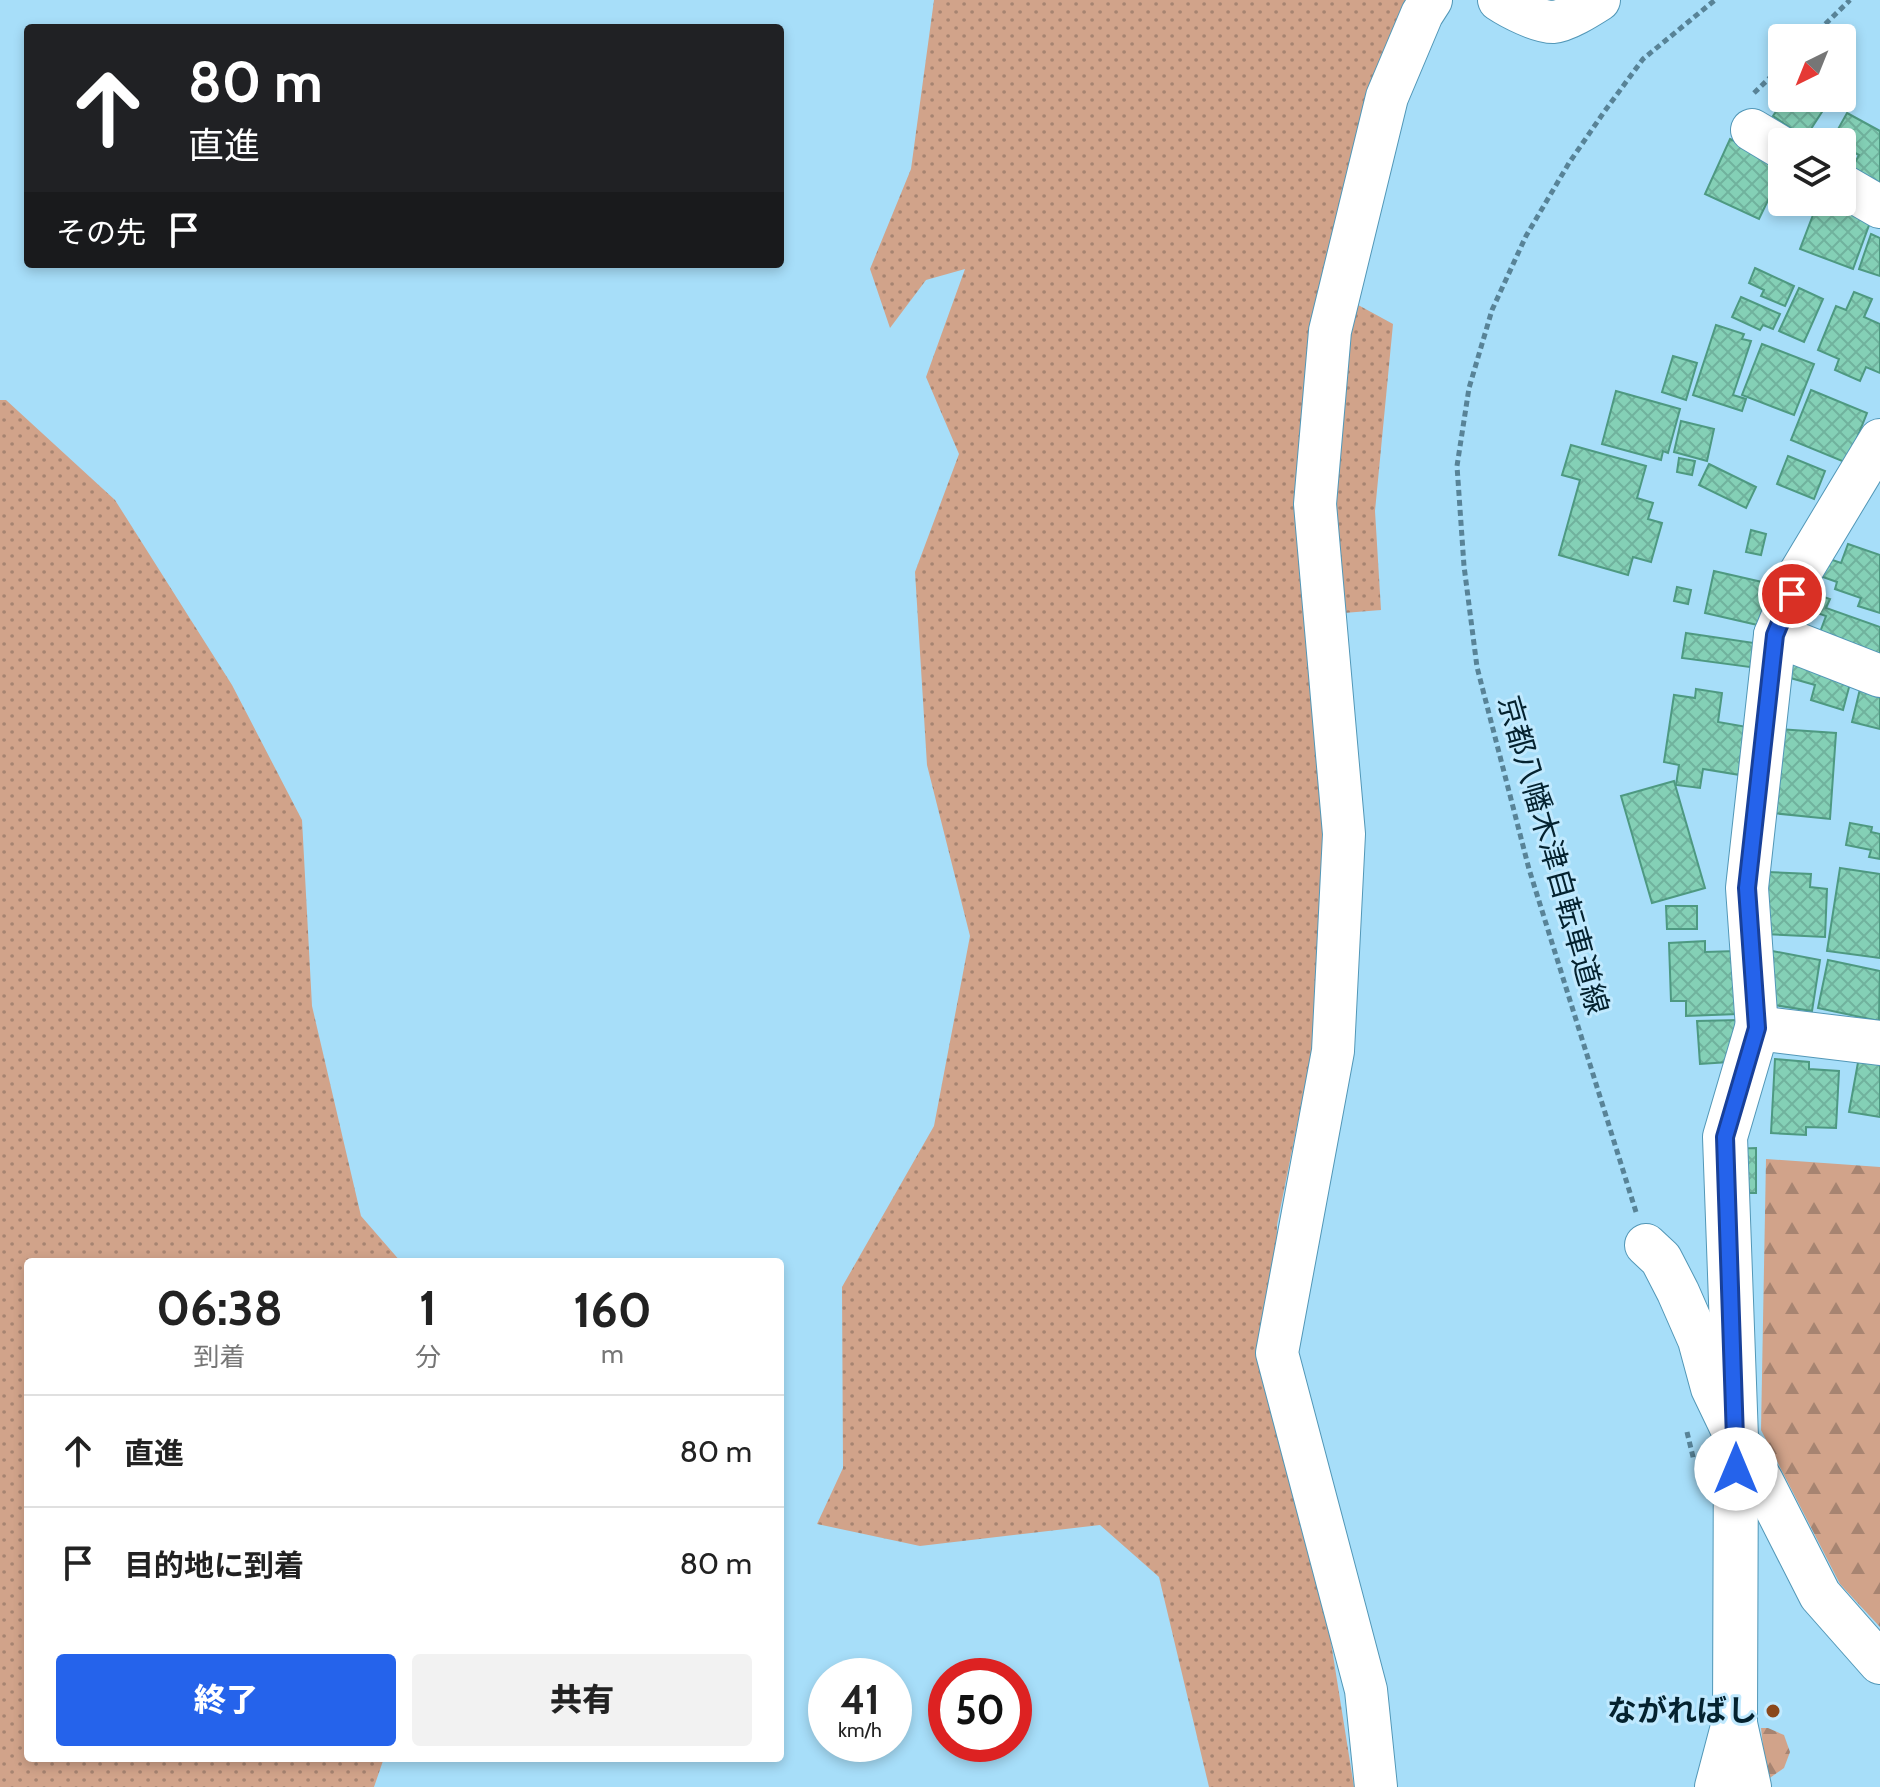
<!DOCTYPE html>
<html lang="ja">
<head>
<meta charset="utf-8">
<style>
	:root { --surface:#fff; --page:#f2f2f2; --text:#222; --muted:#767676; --line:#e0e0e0; --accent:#2563eb }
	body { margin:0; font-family:Cabin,"Noto Sans JP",sans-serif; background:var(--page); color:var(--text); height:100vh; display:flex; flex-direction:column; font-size:30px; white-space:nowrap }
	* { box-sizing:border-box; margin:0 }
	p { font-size:26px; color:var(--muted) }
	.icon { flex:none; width:44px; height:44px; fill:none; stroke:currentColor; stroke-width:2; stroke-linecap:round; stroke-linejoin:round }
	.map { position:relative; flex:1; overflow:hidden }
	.side { position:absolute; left:24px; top:1258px; width:760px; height:504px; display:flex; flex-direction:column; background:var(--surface); border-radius:8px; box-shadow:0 4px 12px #0003 }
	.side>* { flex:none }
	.banner { position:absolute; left:24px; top:24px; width:760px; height:244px; border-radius:8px; box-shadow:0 4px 12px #0003; background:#202124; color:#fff; overflow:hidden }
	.needle { width:52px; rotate:223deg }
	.fabs { position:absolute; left:1768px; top:24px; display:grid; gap:16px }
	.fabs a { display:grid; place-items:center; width:88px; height:88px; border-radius:8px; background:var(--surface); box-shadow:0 4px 12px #0003; font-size:40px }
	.speed { position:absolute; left:808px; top:1658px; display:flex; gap:16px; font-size:40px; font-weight:700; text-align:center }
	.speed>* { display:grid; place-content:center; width:104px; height:104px; border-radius:50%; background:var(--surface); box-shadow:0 4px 12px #0003; line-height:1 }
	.speed small { font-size:20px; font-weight:400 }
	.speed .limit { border:12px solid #d22; background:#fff; color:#111 }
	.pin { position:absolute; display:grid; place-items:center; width:68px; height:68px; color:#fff; margin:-34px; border:4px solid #fff; border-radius:50%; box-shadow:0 2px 8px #0007 }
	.me { position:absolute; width:88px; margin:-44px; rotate:0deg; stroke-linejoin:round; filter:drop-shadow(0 0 6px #0008) }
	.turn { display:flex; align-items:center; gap:28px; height:168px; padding:0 32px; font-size:36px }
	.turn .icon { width:104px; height:104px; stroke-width:2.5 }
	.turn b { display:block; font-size:56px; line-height:68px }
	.then { display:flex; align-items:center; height:76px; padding:0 32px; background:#0003; gap:16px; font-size:30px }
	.eta { display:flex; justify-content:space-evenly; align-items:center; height:136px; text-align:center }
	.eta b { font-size:48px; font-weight:800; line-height:56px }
	.action { display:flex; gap:16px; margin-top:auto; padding:16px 32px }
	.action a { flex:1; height:92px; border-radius:8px; background:var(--accent); color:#fff; font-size:32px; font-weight:800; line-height:92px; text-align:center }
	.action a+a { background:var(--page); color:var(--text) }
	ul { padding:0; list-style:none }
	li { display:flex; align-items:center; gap:24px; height:112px; padding:0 32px; border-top:2px solid var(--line) }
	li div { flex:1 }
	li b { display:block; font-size:30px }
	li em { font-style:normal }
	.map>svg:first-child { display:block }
	.grass { fill:url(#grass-dots) }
	.forest { fill:url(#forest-firs) }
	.building { fill:url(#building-cross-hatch); stroke:#4e9981; stroke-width:2 }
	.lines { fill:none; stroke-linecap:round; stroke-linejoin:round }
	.minor-casing { stroke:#5297b7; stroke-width:44 }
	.secondary-casing { stroke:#5297b7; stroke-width:46 }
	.path { stroke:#588397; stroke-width:5; stroke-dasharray:6 4; stroke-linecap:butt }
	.minor { stroke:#fff; stroke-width:42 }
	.secondary { stroke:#fff; stroke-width:44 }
	.route-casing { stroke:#184099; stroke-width:20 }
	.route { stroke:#2563eb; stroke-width:14 }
	.poi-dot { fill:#8b471a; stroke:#c0e9fe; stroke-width:3 }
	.labels { text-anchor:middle; stroke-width:6; stroke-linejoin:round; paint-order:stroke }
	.street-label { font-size:30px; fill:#04222f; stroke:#c0e9fe }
	.poi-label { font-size:30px; font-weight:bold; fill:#04222f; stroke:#c0e9fe; text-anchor:end }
</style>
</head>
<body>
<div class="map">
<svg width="1880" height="1787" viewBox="0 0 1880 1787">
	<defs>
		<pattern id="grass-dots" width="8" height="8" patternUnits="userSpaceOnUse" patternTransform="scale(2)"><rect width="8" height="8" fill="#d1a38a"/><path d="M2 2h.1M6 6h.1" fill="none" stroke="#a78471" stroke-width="1.8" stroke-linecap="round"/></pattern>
		<pattern id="forest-firs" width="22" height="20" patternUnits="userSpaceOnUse" patternTransform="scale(2)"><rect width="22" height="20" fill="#d1a38a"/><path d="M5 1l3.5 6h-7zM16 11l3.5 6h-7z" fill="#a78471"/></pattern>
		<pattern id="building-cross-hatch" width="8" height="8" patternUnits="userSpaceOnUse" patternTransform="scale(2)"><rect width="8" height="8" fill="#84d0b6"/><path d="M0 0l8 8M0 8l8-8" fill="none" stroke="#70b29d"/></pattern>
	</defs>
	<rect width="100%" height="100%" fill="#a7def9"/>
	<!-- grass -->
	<g class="grass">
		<path d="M 934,0 L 1409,0 L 1349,300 L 1393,324 L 1375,511 L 1381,610 L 1319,615 L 1327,786 L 1314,1041 L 1277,1225 L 1274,1384 L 1322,1586 L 1354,1787 L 1209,1787 L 1159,1577 L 1100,1525 L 920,1546 L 817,1524 L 843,1468 L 842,1287 L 934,1126 L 970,936 L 927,765 L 915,572 L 959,454 L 926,377 L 965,269 L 926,280 L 890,328 L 870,269 L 911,169 Z"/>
		<path d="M 0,400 L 6,400 L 115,500 L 232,685 L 302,820 L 312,1006 L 361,1216 L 401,1262 L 28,1262 L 28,1758 L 384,1758 L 374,1787 L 0,1787 Z"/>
	</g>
	<!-- forest -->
	<g class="forest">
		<path d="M 1766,1159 L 1880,1167 L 1880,1627 L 1840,1584 L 1761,1430 Z"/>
		<path d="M 1761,1728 L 1768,1728 L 1784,1735 L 1790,1752 L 1784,1768 L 1767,1780 Z"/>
	</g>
	<!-- building -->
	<g class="building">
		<path d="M 1785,98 L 1831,98 L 1805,138 L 1773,116 Z"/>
		<path d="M 1847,113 L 1880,131 L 1880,186 L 1851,170 L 1859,155 L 1842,146 L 1842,142 L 1832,140 Z"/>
		<path d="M 1730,139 L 1782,163 L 1782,197 L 1772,192 L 1759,219 L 1705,194 Z"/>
		<path d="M 1818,202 L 1832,202 L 1872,217 L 1853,269 L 1800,249 Z"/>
		<path d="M 1871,234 L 1880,238 L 1880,276 L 1859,269 Z"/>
		<path d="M 1755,268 L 1794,286 L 1785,306 L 1761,296 L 1764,290 L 1749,283 Z"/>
		<path d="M 1799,288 L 1823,299 L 1804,342 L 1779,331 Z"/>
		<path d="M 1854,292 L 1872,299 L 1864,317 L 1880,324 L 1880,373 L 1866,367 L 1860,381 L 1835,370 L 1839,359 L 1818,350 L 1836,306 L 1846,310 Z"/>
		<path d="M 1741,297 L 1780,314 L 1773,329 L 1763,325 L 1760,330 L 1732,317 Z"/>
		<path d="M 1716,325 L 1744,334 L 1742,339 L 1751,341 L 1733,395 L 1746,399 L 1742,411 L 1693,395 Z"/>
		<path d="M 1762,344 L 1814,364 L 1794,415 L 1742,395 Z"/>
		<path d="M 1673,356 L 1697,363 L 1686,400 L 1662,392 Z"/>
		<path d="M 1811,390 L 1867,413 L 1847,463 L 1791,440 Z"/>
		<path d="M 1616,391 L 1680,409 L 1668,453 L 1663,451 L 1661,460 L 1602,444 Z"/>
		<path d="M 1681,421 L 1714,429 L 1707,461 L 1674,452 Z"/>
		<path d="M 1571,445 L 1646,466 L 1637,498 L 1653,503 L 1648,519 L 1662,523 L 1651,562 L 1633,557 L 1628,575 L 1559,555 L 1580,480 L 1562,475 Z"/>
		<path d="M 1788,456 L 1825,471 L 1814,499 L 1777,484 Z"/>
		<path d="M 1679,458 L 1695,461 L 1692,475 L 1677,472 Z"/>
		<path d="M 1709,464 L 1756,487 L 1746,508 L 1699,485 Z"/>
		<path d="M 1751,530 L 1766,534 L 1761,555 L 1746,552 Z"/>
		<path d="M 1848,544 L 1880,555 L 1880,613 L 1858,606 L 1861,598 L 1835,589 L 1837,582 L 1817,575 L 1824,557 L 1841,563 Z"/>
		<path d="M 1714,571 L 1771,584 L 1762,626 L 1705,613 Z"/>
		<path d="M 1677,587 L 1691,590 L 1688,604 L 1674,601 Z"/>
		<path d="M 1806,591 L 1830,599 L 1826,608 L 1880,627 L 1880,656 L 1819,635 L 1826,616 L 1800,607 Z"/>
		<path d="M 1686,633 L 1761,644 L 1757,668 L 1682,658 Z"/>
		<path d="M 1793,659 L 1852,676 L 1843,710 L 1811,700 L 1815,685 L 1787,677 Z"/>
		<path d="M 1696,689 L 1722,693 L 1718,722 L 1747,727 L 1740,775 L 1703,769 L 1700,788 L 1676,785 L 1679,765 L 1664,762 L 1674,695 L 1695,698 Z"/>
		<path d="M 1860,689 L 1880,694 L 1880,729 L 1852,722 Z"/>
		<path d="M 1778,729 L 1836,733 L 1830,819 L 1772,813 Z"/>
		<path d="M 1674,781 L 1705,888 L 1652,903 L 1621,796 Z"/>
		<path d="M 1850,823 L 1872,827 L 1871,832 L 1880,834 L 1880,859 L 1869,857 L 1871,850 L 1846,845 Z"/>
		<path d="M 1840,868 L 1880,874 L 1880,958 L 1827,951 Z"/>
		<path d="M 1767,872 L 1811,874 L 1810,887 L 1827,889 L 1825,937 L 1764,934 Z"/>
		<path d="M 1666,906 L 1697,906 L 1697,929 L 1667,929 Z"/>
		<path d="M 1705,941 L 1705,952 L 1736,951 L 1738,1014 L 1686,1016 L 1686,1001 L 1671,1001 L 1669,943 Z"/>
		<path d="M 1767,950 L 1820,960 L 1812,1011 L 1774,1005 Z"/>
		<path d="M 1828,960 L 1880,971 L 1879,1021 L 1818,1008 Z"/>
		<path d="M 1739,1020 L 1729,1062 L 1700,1064 L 1697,1021 Z"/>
		<path d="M 1859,1057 L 1880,1061 L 1880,1117 L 1849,1112 Z"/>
		<path d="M 1775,1059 L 1809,1062 L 1809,1069 L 1839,1071 L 1836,1128 L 1806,1127 L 1806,1135 L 1771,1133 Z"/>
		<path d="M 1756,1148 L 1756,1193 L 1731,1193 L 1731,1149 Z"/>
	</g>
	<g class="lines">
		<defs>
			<g id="minor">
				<path d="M 1499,0 C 1511,8 1538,22 1553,22 C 1566,21 1588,7 1599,0"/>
				<path d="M 1752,130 L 1782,148"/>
				<path d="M 1842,185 L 1880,207"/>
				<path d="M 1775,635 L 1880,676"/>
				<path d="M 1757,1028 L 1747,888 L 1775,635 L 1800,573 L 1880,440"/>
				<path d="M 1646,1245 L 1661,1259 L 1678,1292 L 1699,1340 L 1712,1388 L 1736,1438 L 1762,1481 L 1820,1595 L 1880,1663"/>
				<path d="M 1735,1719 L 1750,1787"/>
				<path d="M 1376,1787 L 1366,1690 L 1277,1353 L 1333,1051 L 1344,834 L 1315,504 L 1330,331 L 1387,97 L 1422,14 L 1431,0"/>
			</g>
			<path id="secondary" d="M 1717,1787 L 1735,1719 L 1736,1438 L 1725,1137 L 1757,1028 L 1880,1043"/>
		</defs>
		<!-- minor casing -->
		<use href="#minor" class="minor-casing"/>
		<!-- secondary casing -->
		<use href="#secondary" class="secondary-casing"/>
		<!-- path -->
		<g class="path">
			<path d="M 1811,38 L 1850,0"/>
			<path d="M 1754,93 L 1782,66"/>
			<path d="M 1636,1212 L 1529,869 L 1477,667 L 1464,566 L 1457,466 L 1469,388 L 1492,310 L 1526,236 L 1569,163 L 1604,112 L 1643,59 L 1715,0"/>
			<path d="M 1687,1432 L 1694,1461"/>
		</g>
		<!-- minor -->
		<use href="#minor" class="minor"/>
		<!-- secondary -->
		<use href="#secondary" class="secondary"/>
	</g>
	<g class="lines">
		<defs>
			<path id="route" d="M 1736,1469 L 1725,1137 L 1757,1028 L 1747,888 L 1775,635 L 1792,594"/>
		</defs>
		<!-- route casing -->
		<use href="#route" class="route-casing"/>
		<!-- route -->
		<use href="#route" class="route"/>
	</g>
	<!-- markers -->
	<circle class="poi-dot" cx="1773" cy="1711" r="8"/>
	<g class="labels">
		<!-- street labels -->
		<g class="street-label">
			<text transform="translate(1553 855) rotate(74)" y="10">京都八幡木津自転車道線</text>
		</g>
		<!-- poi labels -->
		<g class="poi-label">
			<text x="1757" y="1721">ながればし</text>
		</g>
	</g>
</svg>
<div class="fabs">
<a><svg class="needle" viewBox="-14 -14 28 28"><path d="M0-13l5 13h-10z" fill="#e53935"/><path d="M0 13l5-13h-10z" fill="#767676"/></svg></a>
<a><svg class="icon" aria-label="layers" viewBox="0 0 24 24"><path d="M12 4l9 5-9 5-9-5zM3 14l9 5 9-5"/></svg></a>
</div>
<div class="speed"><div>41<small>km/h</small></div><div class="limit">50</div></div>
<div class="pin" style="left:1792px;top:594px;background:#d93025"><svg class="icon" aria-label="arrive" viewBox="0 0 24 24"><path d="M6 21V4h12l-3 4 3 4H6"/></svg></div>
<svg class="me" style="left:1736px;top:1469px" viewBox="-20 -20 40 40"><circle r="19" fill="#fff"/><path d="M0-13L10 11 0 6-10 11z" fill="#2563eb"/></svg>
<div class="banner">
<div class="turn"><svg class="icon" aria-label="ahead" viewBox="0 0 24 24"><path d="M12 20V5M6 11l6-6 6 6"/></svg><div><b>80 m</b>直進</div></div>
<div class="then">その先<svg class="icon" aria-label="arrive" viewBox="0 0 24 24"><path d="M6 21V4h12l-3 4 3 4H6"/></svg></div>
</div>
<section class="side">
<div class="eta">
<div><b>06:38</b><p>到着</p></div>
<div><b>1</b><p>分</p></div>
<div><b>160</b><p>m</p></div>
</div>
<ul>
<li><svg class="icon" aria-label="ahead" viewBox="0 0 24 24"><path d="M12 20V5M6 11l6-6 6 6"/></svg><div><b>直進</b></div><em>80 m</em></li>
<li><svg class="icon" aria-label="arrive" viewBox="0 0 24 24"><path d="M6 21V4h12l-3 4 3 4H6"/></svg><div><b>目的地に到着</b></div><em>80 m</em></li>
</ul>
<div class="action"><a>終了</a><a>共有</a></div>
</section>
</div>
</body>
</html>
